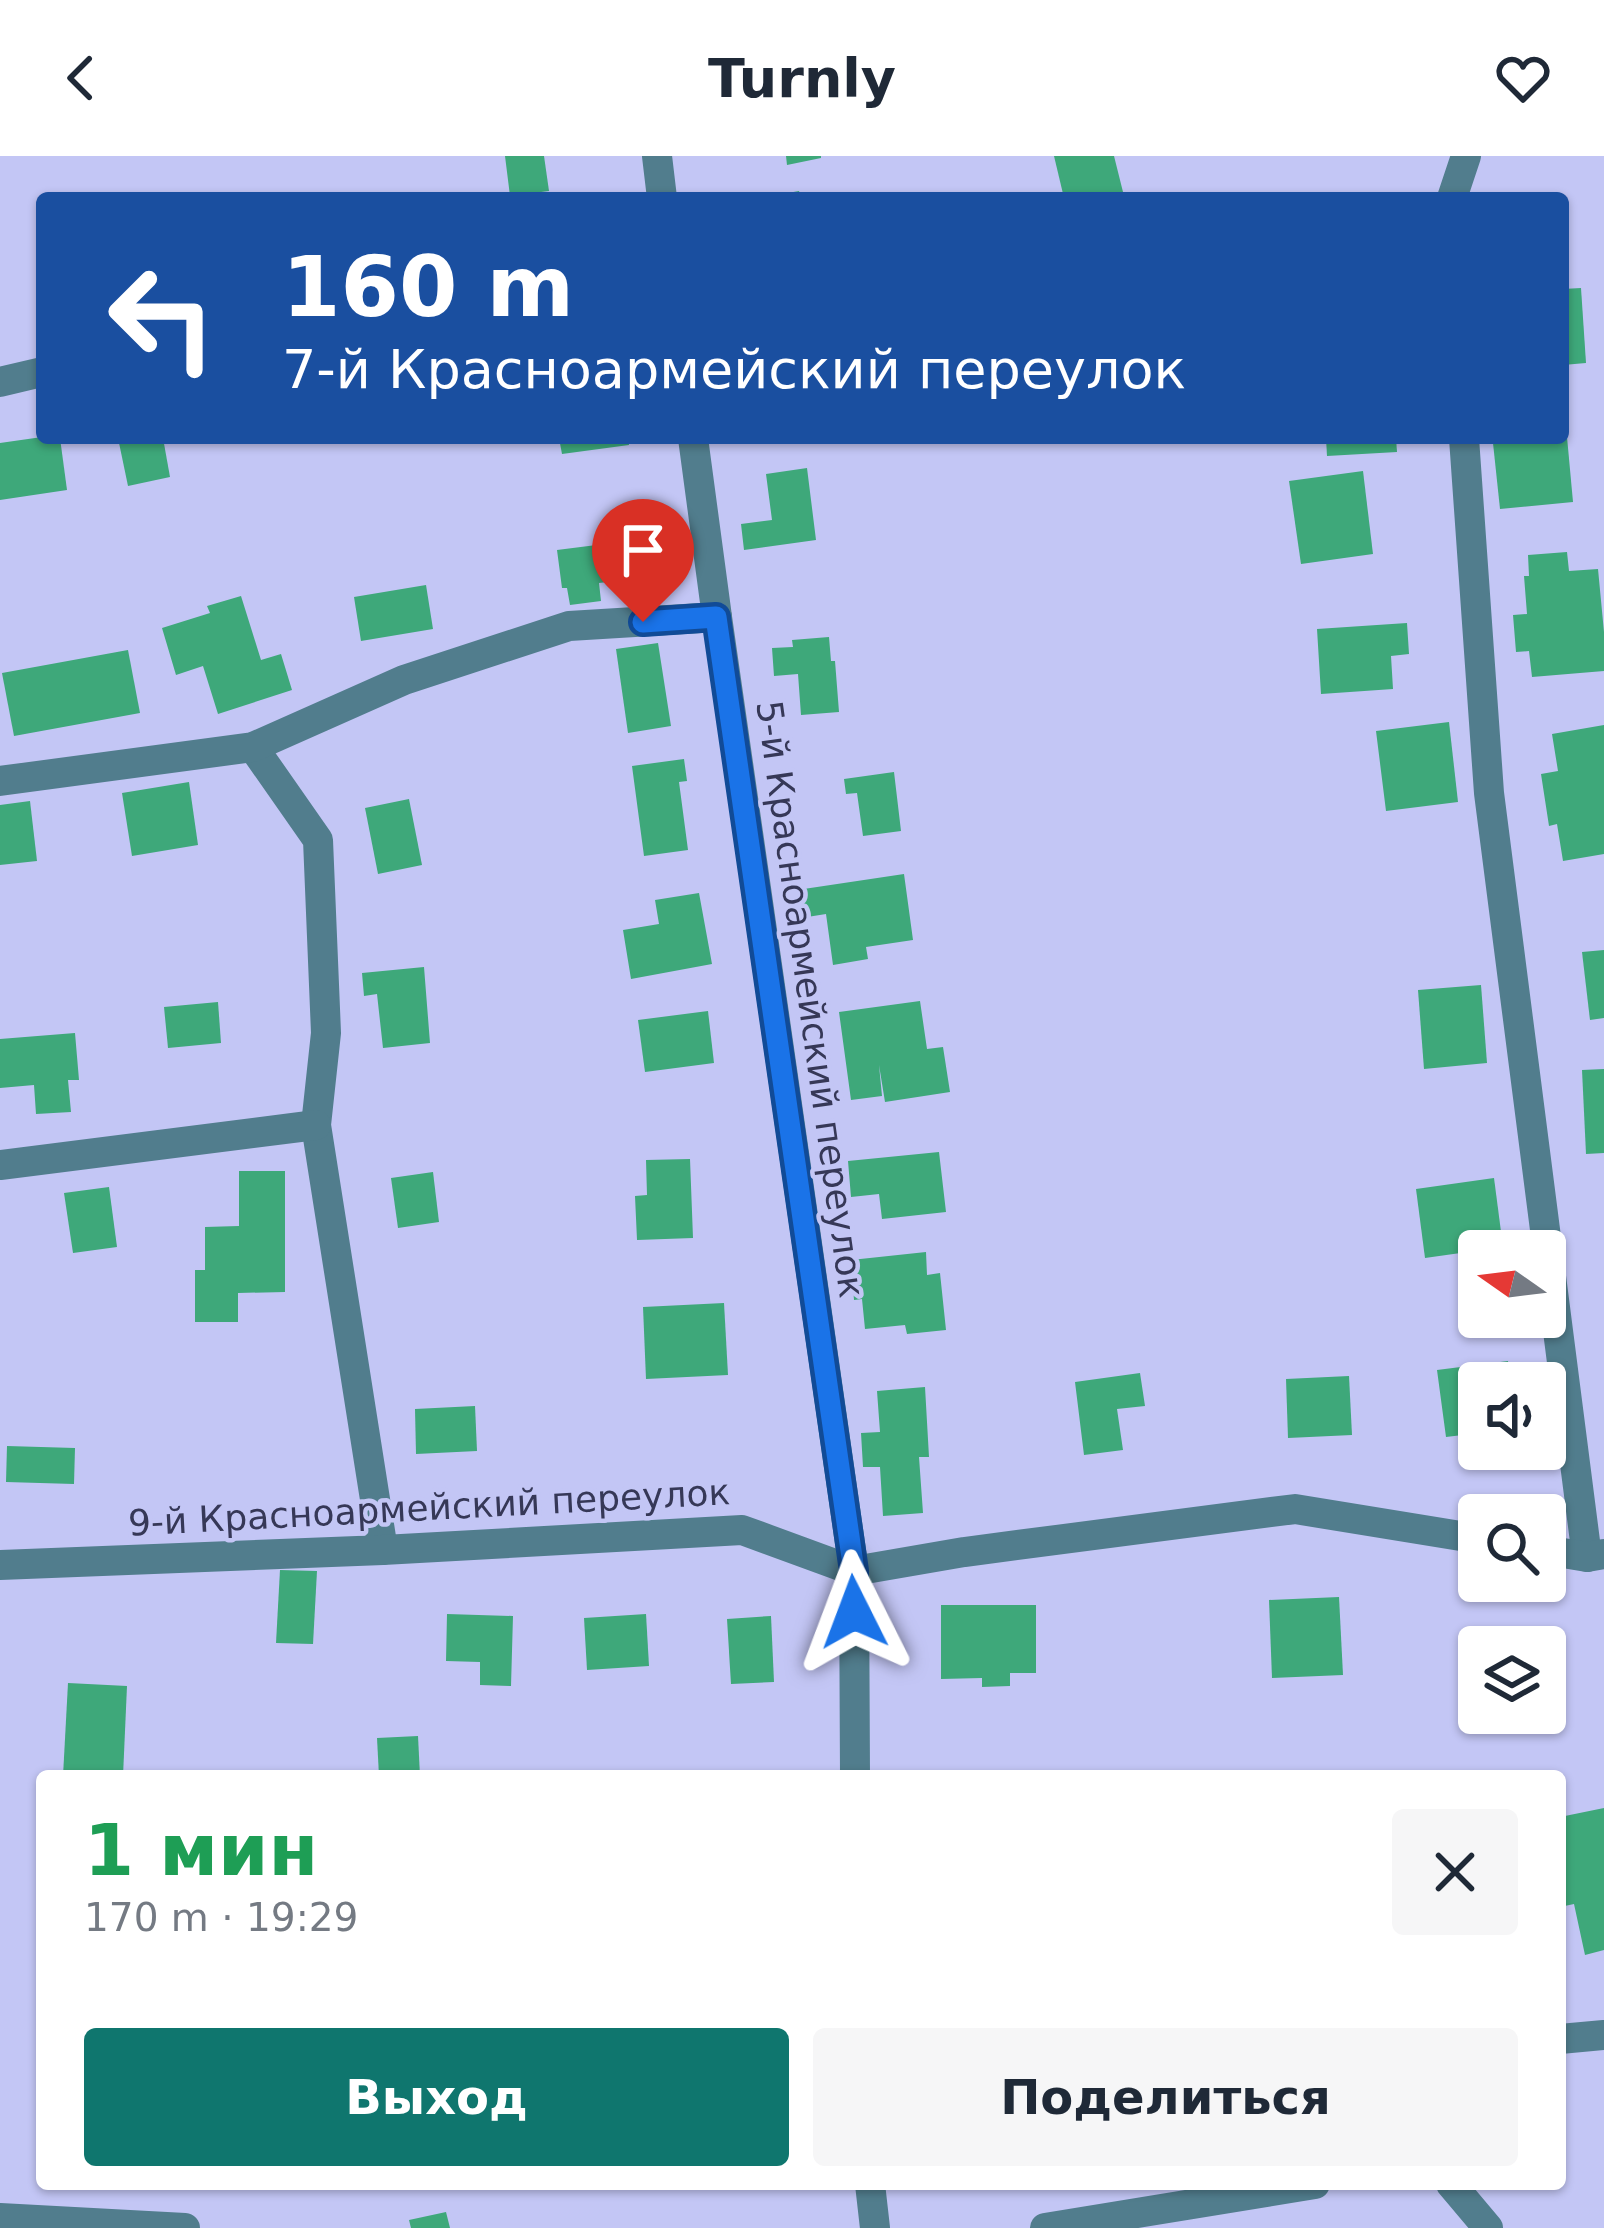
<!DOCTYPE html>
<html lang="ru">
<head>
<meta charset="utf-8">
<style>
	:root { --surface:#fff; --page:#f6f6f7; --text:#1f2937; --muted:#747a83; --accent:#0f766e }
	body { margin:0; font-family:"DejaVu Sans",sans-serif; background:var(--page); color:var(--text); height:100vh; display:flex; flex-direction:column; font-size:45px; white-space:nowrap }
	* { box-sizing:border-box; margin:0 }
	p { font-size:39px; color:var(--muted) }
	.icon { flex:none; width:66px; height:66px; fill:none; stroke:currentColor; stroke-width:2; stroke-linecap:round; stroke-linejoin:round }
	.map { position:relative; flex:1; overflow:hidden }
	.drawer { position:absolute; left:36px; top:1614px; width:1530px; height:420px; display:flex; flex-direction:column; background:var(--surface); border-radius:12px; box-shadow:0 3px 9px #0004 }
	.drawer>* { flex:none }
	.top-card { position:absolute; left:36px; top:36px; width:1533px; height:252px; border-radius:12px; box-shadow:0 3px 9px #0004; background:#1a4fa0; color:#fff; overflow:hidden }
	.needle { width:78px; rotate:284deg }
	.controls { position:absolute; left:1458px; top:1074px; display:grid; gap:24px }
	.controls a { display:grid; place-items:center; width:108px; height:108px; border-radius:12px; background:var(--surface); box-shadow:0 3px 9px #0004; font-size:60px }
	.pin { position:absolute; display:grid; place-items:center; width:102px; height:102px; color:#fff; margin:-123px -51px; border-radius:50% 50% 50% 0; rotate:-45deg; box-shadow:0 0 12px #0007 }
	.pin .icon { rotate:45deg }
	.me { position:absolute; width:132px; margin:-66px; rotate:357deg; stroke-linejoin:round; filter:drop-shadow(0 0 9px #0008) }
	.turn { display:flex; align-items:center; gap:42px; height:252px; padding:0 48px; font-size:54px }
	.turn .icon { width:156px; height:156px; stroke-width:2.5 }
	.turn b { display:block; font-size:84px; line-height:102px }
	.round { display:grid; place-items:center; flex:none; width:126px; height:126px; border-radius:12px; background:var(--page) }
	.overview { display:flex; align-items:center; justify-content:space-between; height:204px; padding:0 48px }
	h1 { font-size:72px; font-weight:700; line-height:90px; color:#1e9e55 }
	.action { display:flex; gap:24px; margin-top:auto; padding:24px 48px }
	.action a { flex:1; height:138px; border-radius:12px; background:var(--accent); color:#fff; font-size:48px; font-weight:700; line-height:138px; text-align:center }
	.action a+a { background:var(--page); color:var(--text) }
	header { display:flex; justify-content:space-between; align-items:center; height:156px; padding:0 48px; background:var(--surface); font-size:54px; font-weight:700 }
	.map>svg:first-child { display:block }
	.building { fill:#3ea87a }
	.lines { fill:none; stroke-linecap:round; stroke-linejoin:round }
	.minor { stroke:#517d8d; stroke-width:30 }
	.route-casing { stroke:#114b97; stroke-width:30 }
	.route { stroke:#1a73e8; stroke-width:21 }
	.labels { text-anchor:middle; stroke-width:9; stroke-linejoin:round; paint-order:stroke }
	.street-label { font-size:36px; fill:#363857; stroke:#c3c6f5 }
</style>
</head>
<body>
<header><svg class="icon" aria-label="back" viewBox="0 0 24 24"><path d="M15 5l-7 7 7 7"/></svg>Turnly<svg class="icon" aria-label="heart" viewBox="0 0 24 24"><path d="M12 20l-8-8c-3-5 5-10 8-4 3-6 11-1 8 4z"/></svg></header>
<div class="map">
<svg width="1604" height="2072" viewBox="0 0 1604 2072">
	<rect width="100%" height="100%" fill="#c3c6f5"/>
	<!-- building -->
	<g class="building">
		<path d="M 505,0 L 544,0 L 549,35 L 510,40 Z"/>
		<path d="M 786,0 L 821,0 L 821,2 L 787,9 Z"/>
		<path d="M 1054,0 L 1114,0 L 1124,40 L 1064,42 Z"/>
		<path d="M 799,35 L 801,42 L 771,42 L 771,40 Z"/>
		<path d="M 1581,132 L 1586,207 L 1563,209 L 1563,133 Z"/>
		<path d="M 42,281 L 60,282 L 67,334 L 0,344 L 0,287 Z"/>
		<path d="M 1567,281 L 1573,346 L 1500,353 L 1493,287 Z"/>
		<path d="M 118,282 L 163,282 L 170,321 L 128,330 Z"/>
		<path d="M 559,282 L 628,282 L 629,289 L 562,298 Z"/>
		<path d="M 1326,282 L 1396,282 L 1397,296 L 1327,300 Z"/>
		<path d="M 807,312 L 816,384 L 744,394 L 741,368 L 772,364 L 766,318 Z"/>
		<path d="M 1363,315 L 1373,398 L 1301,408 L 1289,325 Z"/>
		<path d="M 644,383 L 648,421 L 599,427 L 601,445 L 570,449 L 567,432 L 562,432 L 557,394 Z"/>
		<path d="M 1567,396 L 1569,415 L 1598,413 L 1604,476 L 1604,515 L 1532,521 L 1529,495 L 1516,496 L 1513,459 L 1527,458 L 1524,420 L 1529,420 L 1528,399 Z"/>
		<path d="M 426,429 L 433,473 L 361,485 L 354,441 Z"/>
		<path d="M 241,440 L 261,504 L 281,498 L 292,534 L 218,558 L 203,510 L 176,519 L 162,472 L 210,457 L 207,450 Z"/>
		<path d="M 1407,467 L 1409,498 L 1391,500 L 1393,533 L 1321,538 L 1317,473 Z"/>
		<path d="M 829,481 L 831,505 L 835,505 L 839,556 L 801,559 L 798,518 L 774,520 L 772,492 L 793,491 L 792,484 Z"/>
		<path d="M 658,487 L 671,570 L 628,577 L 616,493 Z"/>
		<path d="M 128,494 L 140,557 L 14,580 L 2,517 Z"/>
		<path d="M 1449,566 L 1458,646 L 1386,655 L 1376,575 Z"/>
		<path d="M 1604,569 L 1604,698 L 1563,705 L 1557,668 L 1549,670 L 1541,618 L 1558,615 L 1552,578 Z"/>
		<path d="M 684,603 L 687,625 L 679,626 L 688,694 L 644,700 L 632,610 Z"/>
		<path d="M 894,616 L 901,675 L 863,680 L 857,637 L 846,638 L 844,623 Z"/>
		<path d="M 189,626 L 198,689 L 132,700 L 122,637 Z"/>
		<path d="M 409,643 L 422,709 L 378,718 L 365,652 Z"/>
		<path d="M 30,645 L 37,705 L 0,709 L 0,649 Z"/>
		<path d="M 904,718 L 913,784 L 866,791 L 868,803 L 833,809 L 826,758 L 801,762 L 797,734 Z"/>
		<path d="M 699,737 L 712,808 L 631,823 L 623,774 L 659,768 L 655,744 Z"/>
		<path d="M 1604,794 L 1604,862 L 1590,864 L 1582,796 Z"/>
		<path d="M 424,811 L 430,887 L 383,892 L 377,838 L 364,840 L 362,817 Z"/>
		<path d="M 1481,829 L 1487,907 L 1424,913 L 1418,834 Z"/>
		<path d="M 920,845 L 927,893 L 943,891 L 950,936 L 885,946 L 879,909 L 882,940 L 851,944 L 839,856 Z"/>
		<path d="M 218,846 L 221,887 L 168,892 L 164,851 Z"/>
		<path d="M 708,855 L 714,907 L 645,916 L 638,864 Z"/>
		<path d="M 75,877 L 79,924 L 68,924 L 71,956 L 36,958 L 34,929 L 0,932 L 0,883 Z"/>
		<path d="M 1604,913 L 1604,997 L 1586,998 L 1582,914 Z"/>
		<path d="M 939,996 L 946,1056 L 882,1063 L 879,1038 L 851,1041 L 848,1005 Z"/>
		<path d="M 690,1003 L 693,1082 L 637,1084 L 635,1040 L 647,1039 L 646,1004 Z"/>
		<path d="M 239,1015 L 285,1015 L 285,1136 L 238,1137 L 238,1166 L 195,1166 L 195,1114 L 205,1114 L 205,1071 L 239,1070 Z"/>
		<path d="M 433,1016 L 439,1066 L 398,1072 L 391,1022 Z"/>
		<path d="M 1494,1022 L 1503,1091 L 1425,1102 L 1416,1033 Z"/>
		<path d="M 109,1031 L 117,1091 L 73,1097 L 64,1037 Z"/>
		<path d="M 926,1096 L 927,1119 L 940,1117 L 946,1174 L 907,1178 L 905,1169 L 865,1173 L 862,1143 L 854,1144 L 851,1104 Z"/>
		<path d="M 724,1147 L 728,1219 L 646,1223 L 643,1151 Z"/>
		<path d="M 1508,1205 L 1510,1227 L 1479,1227 L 1479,1277 L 1446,1281 L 1437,1214 Z"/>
		<path d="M 1140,1217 L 1145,1250 L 1117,1253 L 1123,1294 L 1084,1299 L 1075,1226 Z"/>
		<path d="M 1349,1220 L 1352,1279 L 1288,1282 L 1286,1223 Z"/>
		<path d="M 925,1231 L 929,1301 L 919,1301 L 923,1357 L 883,1360 L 880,1311 L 863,1311 L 861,1277 L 880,1276 L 877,1235 Z"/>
		<path d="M 475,1250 L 477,1295 L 416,1298 L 415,1253 Z"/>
		<path d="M 7,1290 L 75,1292 L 74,1328 L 6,1326 Z"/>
		<path d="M 280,1414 L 317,1415 L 313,1488 L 276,1487 Z"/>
		<path d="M 1339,1441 L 1343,1519 L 1272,1522 L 1269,1444 Z"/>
		<path d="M 941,1449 L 1036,1449 L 1036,1517 L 1010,1517 L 1010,1530 L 982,1531 L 982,1522 L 941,1523 Z"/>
		<path d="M 447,1458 L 513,1460 L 511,1530 L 480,1529 L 480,1506 L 446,1505 Z"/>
		<path d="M 646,1458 L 649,1510 L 587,1514 L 584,1462 Z"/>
		<path d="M 771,1460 L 774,1526 L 731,1528 L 727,1463 Z"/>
		<path d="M 68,1527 L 127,1530 L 123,1620 L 63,1620 Z"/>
		<path d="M 418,1580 L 420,1620 L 379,1620 L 377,1582 Z"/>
		<path d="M 1604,1652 L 1604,1794 L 1585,1799 L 1574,1748 L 1560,1751 L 1560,1661 Z"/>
		<path d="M 446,2056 L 450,2072 L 411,2072 L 409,2064 Z"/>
	</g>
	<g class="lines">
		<!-- minor -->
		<g class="minor">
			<path d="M 657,0 L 662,42"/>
			<path d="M 1452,42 L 1466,0"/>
			<path d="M 0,226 L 42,216"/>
			<path d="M 693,282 L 717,461 L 854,1415 L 855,1620"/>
			<path d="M 1464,282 L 1489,637 L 1587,1401"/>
			<path d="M 253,591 L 318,684 L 326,877 L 316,969 L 383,1394"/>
			<path d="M 0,625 L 253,591 L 404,524 L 569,470 L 717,461"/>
			<path d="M 0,1009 L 316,969"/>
			<path d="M 1545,1394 L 1587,1401 L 1604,1398"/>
			<path d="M 0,1409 L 383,1394 L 742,1374 L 854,1415 L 964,1396 L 1295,1353 L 1479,1383"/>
			<path d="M 1560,1883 L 1604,1879"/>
			<path d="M 870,2028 L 875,2072"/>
			<path d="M 1451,2028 L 1488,2072"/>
			<path d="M 0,2062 L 185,2072"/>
			<path d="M 1045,2072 L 1315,2028"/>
		</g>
	</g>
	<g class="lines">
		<defs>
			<path id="route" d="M 643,466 L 716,461 L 854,1415 L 854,1456"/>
		</defs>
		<!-- route casing -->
		<use href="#route" class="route-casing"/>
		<!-- route -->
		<use href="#route" class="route"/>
	</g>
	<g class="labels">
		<!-- street labels -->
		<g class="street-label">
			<text transform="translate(811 843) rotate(82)" y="13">5-й Красноармейский переулок</text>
			<text transform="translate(429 1351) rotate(-3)" y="13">9-й Красноармейский переулок</text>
		</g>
	</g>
</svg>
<div class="controls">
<a><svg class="needle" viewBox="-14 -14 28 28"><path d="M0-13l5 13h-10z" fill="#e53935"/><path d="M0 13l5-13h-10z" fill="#747a83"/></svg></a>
<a><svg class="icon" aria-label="sound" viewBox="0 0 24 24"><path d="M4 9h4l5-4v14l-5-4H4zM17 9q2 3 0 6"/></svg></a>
<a><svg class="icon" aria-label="search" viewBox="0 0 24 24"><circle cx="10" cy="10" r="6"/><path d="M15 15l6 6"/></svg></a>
<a><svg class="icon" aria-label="layers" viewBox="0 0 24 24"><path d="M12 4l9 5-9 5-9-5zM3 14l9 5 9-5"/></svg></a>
</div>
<div class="pin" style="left:643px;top:466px;background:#d93025"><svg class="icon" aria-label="arrive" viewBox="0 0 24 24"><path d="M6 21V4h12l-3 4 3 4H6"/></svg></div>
<svg class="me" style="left:854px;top:1456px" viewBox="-20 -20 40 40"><path d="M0-17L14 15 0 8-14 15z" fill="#1a73e8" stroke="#fff" stroke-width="4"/></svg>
<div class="top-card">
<div class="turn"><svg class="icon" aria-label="left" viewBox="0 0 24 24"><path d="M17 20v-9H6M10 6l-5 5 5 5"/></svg><div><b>160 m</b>7-й Красноармейский переулок</div></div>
</div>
<section class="drawer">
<div class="overview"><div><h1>1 мин</h1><p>170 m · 19:29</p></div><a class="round"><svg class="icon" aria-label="close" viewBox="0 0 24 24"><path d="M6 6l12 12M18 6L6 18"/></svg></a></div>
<div class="action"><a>Выход</a><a>Поделиться</a></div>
</section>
</div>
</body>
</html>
